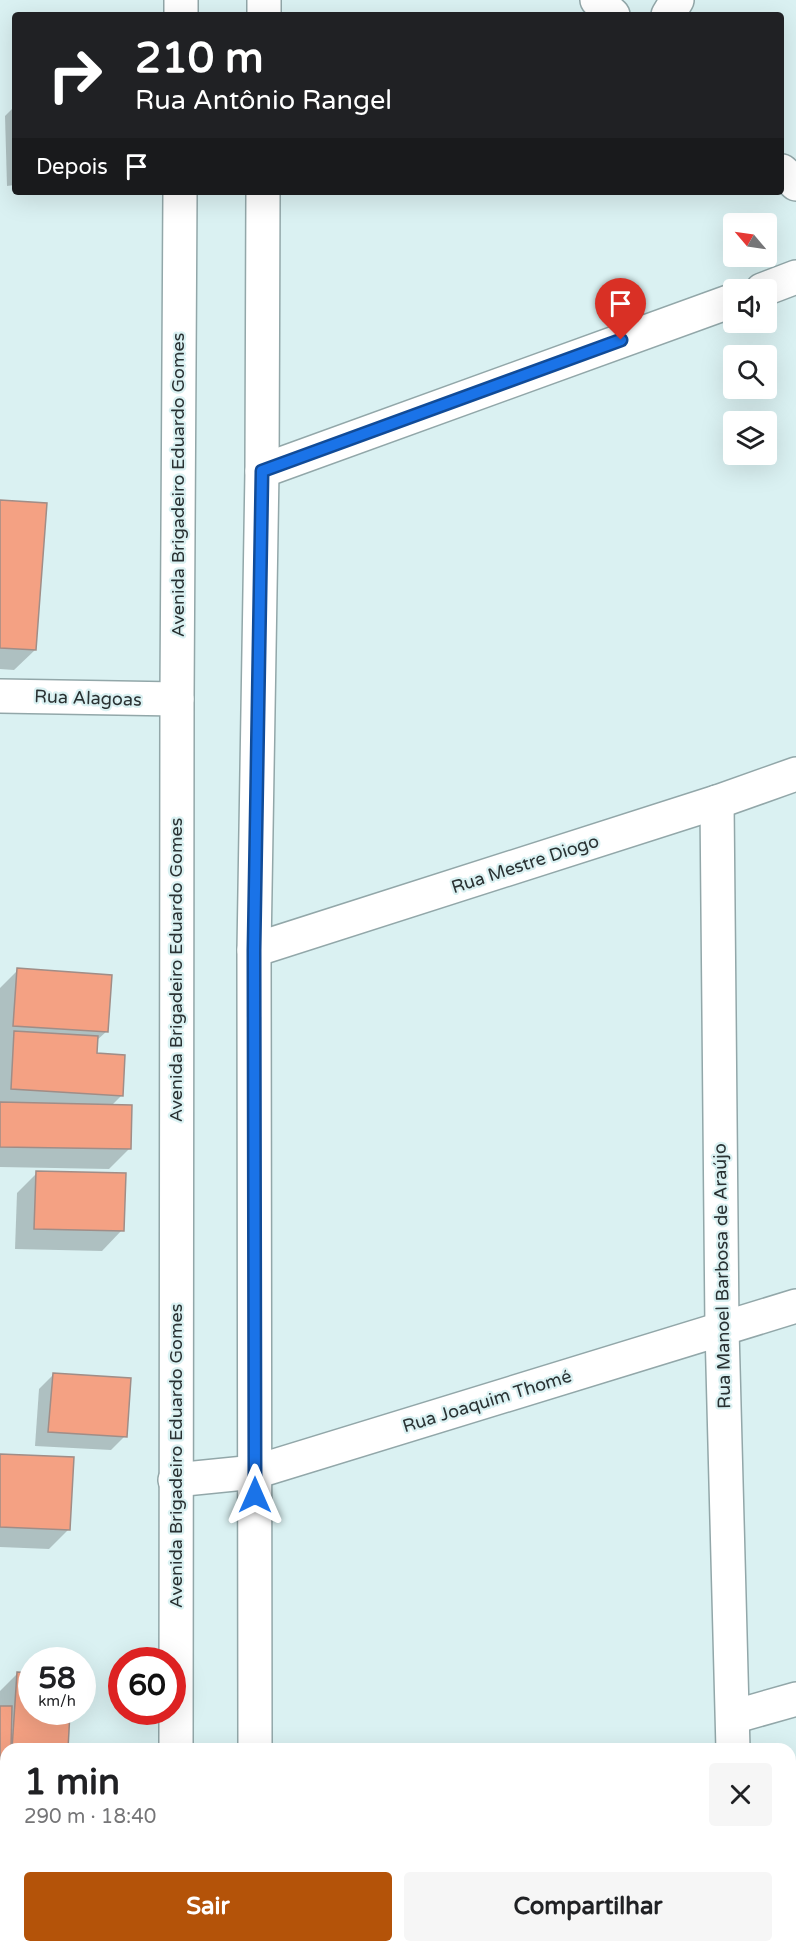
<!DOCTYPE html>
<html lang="pt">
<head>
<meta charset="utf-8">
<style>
	:root { --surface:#fff; --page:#f6f6f6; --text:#202124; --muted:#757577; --accent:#b45309 }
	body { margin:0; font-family:"Varela Round",sans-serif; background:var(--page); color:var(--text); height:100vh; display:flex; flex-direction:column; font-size:22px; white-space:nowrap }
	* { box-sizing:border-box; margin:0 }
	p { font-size:20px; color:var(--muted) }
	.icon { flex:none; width:33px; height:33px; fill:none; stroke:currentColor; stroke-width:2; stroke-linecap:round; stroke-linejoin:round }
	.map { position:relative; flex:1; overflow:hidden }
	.details { position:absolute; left:0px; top:1743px; width:796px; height:210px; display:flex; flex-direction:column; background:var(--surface); border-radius:18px 18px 0 0; box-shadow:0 6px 24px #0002 }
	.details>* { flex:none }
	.top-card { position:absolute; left:12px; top:12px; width:772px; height:183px; border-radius:6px; box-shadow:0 6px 24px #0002; background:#202124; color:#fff; overflow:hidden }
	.needle { width:39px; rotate:299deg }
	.buttons { position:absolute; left:723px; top:213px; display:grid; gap:12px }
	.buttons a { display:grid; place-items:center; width:54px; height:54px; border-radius:6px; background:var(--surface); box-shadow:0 6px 24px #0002; font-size:30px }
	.speed { position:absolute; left:18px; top:1647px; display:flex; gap:12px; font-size:30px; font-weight:700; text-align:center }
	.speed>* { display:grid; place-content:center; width:78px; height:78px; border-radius:50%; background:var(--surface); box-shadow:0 6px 24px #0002; line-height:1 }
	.speed small { font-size:15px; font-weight:400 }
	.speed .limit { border:9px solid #d22; background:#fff; color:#111 }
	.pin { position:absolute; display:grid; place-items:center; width:51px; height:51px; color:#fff; margin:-62px -26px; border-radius:50% 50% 50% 0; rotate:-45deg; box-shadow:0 0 6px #0007 }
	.pin .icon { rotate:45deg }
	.me { position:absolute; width:66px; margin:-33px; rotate:0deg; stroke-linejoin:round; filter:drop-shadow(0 0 4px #0008) }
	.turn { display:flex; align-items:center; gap:21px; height:126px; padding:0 24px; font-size:27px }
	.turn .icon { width:78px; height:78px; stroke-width:2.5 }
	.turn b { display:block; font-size:42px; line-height:51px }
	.then { display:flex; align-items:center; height:57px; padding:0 24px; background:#0003; gap:12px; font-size:22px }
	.round { display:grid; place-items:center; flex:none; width:63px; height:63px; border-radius:6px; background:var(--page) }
	.headline { display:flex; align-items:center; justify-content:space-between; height:102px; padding:0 24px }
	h1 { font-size:36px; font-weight:700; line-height:45px }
	.cta { display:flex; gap:12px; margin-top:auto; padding:12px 24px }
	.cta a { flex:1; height:69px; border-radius:6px; background:var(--accent); color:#fff; font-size:24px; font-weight:700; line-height:69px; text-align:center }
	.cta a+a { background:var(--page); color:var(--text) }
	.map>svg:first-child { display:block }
	.shadow { fill:#0003 }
	.building { fill:#f4a183; stroke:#a08d87; stroke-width:1.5 }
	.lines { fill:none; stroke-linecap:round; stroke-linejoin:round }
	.minor-casing { stroke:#92a7a9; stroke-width:36 }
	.major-casing { stroke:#92a7a9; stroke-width:36 }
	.minor { stroke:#fff; stroke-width:33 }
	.major { stroke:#fff; stroke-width:33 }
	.route-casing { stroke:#114b97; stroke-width:15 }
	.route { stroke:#1a73e8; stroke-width:10 }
	.labels { text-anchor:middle; stroke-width:4.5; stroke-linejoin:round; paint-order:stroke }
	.street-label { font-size:18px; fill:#293132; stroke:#daf1f2 }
</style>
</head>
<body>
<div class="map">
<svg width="796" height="1953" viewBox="0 0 796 1953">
	<rect width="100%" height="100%" fill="#daf1f2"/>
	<!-- shadow -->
	<g class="shadow">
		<path d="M 15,106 L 15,185 L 7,186 L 5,116 Z"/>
		<path d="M 0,501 L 35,650 L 14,670 L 0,669 Z"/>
		<path d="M 18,970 L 107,1031 L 96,1041 L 95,1054 L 122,1095 L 111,1106 L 130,1148 L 109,1169 L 0,1167 L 0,988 Z"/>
		<path d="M 37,1173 L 122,1230 L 102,1251 L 15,1249 L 17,1193 Z"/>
		<path d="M 53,1375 L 125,1436 L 111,1450 L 35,1446 L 39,1389 Z"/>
		<path d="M 0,1455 L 69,1529 L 49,1549 L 0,1547 Z"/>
		<path d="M 18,1673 L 32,1712 L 69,1712 L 66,1749 L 6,1749 L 6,1786 L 0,1786 L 0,1691 Z"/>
	</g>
	<!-- building -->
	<g class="building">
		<path d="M 0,500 L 47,503 L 36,650 L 0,648 Z"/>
		<path d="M 17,968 L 112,975 L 108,1032 L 13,1026 Z"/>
		<path d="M 14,1031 L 98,1036 L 97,1053 L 125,1055 L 123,1096 L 11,1089 Z"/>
		<path d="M 0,1102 L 132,1105 L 131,1149 L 0,1147 Z"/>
		<path d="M 36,1171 L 126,1173 L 124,1231 L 34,1229 Z"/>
		<path d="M 53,1373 L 131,1378 L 127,1437 L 48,1432 Z"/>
		<path d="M 0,1454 L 74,1457 L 70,1530 L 0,1527 Z"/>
		<path d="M 17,1672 L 32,1673 L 32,1712 L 70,1712 L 68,1749 L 12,1749 Z"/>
		<path d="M 0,1706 L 12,1706 L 11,1749 L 6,1749 L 6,1768 L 0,1767 Z"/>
	</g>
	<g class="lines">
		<defs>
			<g id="minor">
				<path d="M 597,0 L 613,15"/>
				<path d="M 668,15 L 677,0"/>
				<path d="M 782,171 L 796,184"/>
				<path d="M 762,290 L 796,277"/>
				<path d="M 262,471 L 734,300"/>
				<path d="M 0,696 L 177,699"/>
				<path d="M 717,802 L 722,1329 L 733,1749"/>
				<path d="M 254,950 L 717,802 L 796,774"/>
				<path d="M 175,1480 L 255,1472 L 796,1306"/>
				<path d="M 733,1717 L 796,1699"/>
				<path d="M 0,1829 L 6,1829"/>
				<path d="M 733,1947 L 733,1953"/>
			</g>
			<g id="major">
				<path d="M 181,15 L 181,0"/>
				<path d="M 264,15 L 264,0"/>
				<path d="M 176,1749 L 177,699 L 180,192"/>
				<path d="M 255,1749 L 254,950 L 262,471 L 263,192"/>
				<path d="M 176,1953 L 176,1947"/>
				<path d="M 255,1953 L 255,1947"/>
			</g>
		</defs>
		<!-- minor casing -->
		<use href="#minor" class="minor-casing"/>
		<!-- major casing -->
		<use href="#major" class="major-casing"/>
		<!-- minor -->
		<use href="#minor" class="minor"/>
		<!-- major -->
		<use href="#major" class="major"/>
	</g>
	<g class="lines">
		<defs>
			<path id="route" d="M 255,1495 L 254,950 L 262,471 L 621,340"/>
		</defs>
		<!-- route casing -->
		<use href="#route" class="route-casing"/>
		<!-- route -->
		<use href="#route" class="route"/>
	</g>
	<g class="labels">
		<!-- street labels -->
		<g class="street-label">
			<text transform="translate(178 485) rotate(-90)" y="6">Avenida Brigadeiro Eduardo Gomes</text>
			<text transform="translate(88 698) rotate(2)" y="6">Rua Alagoas</text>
			<text transform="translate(525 864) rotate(-18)" y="6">Rua Mestre Diogo</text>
			<text transform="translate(176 970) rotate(-90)" y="6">Avenida Brigadeiro Eduardo Gomes</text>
			<text transform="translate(722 1276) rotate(-91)" y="6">Rua Manoel Barbosa de Araújo</text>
			<text transform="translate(487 1401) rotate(-17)" y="6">Rua Joaquim Thomé</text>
			<text transform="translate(176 1456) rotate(-90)" y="6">Avenida Brigadeiro Eduardo Gomes</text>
		</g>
	</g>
</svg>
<div class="buttons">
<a><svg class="needle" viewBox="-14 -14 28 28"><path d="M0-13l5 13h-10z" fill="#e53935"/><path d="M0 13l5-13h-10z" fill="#757577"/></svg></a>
<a><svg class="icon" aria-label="sound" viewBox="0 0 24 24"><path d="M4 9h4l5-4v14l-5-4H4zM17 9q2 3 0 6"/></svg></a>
<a><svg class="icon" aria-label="search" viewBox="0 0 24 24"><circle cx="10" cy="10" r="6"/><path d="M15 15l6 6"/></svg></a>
<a><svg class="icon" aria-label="layers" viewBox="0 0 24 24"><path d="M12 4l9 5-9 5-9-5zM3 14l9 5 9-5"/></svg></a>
</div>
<div class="speed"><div>58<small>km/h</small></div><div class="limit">60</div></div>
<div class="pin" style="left:621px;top:340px;background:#d93025"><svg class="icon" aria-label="arrive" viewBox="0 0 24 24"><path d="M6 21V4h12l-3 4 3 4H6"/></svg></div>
<svg class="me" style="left:255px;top:1495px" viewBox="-20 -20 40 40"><path d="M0-17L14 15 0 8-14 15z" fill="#1a73e8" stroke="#fff" stroke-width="4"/></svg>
<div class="top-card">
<div class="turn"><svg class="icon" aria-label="right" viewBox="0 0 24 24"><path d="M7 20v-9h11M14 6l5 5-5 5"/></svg><div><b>210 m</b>Rua Antônio Rangel</div></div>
<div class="then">Depois<svg class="icon" aria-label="arrive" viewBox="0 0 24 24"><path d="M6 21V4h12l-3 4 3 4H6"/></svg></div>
</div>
<section class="details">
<div class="headline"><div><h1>1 min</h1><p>290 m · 18:40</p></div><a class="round"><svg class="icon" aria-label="close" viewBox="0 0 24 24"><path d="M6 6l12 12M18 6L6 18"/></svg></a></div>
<div class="cta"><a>Sair</a><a>Compartilhar</a></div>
</section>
</div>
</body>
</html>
